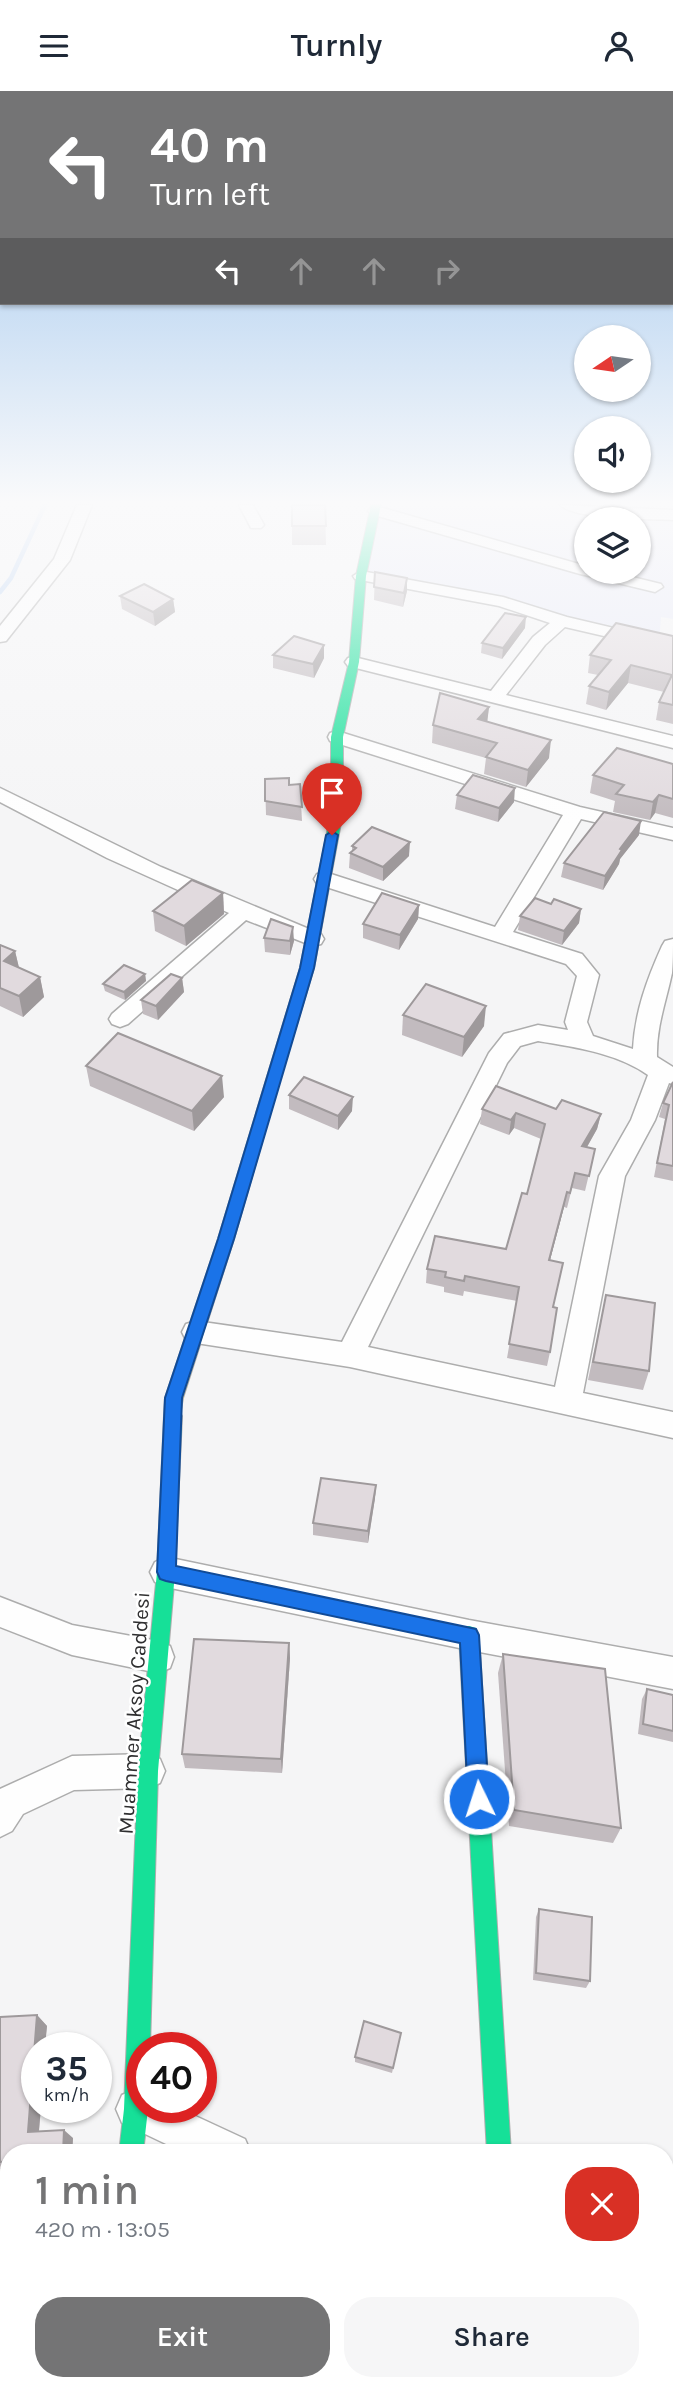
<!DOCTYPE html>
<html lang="en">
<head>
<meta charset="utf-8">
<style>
	:root { --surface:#fff; --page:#f6f6f7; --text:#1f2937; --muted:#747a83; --accent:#747475 }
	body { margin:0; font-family:Karla,sans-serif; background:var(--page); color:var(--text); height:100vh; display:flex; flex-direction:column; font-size:26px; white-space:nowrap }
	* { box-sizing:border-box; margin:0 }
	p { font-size:23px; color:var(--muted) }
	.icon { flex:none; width:38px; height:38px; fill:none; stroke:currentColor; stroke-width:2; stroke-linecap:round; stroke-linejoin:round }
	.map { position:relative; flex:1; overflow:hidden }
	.panel { position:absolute; left:0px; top:2053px; width:674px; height:247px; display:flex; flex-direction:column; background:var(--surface); border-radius:28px 28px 0 0; box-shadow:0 2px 5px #0004 }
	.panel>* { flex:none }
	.guide { position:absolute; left:0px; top:0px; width:674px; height:214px; box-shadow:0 2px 5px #0004; background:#747475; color:#fff; overflow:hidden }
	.needle { width:46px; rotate:257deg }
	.fabs { position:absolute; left:574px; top:234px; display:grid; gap:14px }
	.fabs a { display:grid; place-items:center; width:77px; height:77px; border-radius:50%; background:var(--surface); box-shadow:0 2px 5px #0004; font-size:35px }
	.speed { position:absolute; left:21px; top:1941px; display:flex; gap:14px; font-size:35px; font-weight:700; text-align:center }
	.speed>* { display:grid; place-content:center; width:91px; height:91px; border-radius:50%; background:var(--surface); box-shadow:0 2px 5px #0004; line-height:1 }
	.speed small { font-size:18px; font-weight:400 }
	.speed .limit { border:10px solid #d22; background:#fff; color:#111 }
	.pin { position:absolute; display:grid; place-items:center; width:60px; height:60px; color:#fff; margin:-72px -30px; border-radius:50% 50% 50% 0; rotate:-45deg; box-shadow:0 0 7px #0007 }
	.pin .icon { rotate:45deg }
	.me { position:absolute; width:77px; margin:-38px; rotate:356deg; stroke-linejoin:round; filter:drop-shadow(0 0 5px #0008) }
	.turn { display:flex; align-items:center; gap:24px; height:147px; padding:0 35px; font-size:32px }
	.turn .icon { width:91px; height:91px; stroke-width:2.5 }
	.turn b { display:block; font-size:49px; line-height:60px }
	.lanes { display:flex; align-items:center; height:66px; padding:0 35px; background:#0003; justify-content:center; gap:35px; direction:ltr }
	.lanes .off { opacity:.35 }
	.round { display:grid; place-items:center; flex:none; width:74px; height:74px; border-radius:28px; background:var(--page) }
	.headline { display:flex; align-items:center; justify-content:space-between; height:119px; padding:0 35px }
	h1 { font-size:42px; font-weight:600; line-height:52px; color:var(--accent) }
	.button { display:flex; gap:14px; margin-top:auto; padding:14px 35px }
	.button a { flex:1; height:80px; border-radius:28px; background:var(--accent); color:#fff; font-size:28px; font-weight:600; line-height:80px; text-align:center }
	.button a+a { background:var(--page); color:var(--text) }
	header { display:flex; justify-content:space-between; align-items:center; height:91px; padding:0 35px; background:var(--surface); font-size:32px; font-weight:600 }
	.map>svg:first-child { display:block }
	.green { fill:#e9ebf8; fill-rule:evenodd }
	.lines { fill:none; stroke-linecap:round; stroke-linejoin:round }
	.stream { stroke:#b8d1f2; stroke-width:4.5 }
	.street-casing { stroke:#adadad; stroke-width:3 }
	.fast-casing { stroke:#adadad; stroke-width:2 }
	.slow-casing { stroke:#adadad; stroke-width:2 }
	.street { fill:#fefefe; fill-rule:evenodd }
	.fast { fill:#16e098; fill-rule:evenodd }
	.slow { fill:#ffcf43; fill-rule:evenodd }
	.wall { fill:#c2bbbf }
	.shaded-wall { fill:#9e999b }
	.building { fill:#e1dade; stroke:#9e999b; stroke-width:2 }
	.route { fill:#1a73e8; stroke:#114b97; stroke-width:2 }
	.labels { text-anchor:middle; stroke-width:5; stroke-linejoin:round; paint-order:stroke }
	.street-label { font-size:21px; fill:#2f2f30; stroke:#fff }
</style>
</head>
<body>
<header><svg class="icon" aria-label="menu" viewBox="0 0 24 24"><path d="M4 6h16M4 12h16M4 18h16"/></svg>Turnly<svg class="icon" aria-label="person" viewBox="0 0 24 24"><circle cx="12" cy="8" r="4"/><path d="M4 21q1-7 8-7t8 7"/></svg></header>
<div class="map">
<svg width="673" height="2298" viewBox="0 0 673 2298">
	<rect width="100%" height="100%" fill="#f5f5f6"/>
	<!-- green -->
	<path class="green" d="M 378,414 L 559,414 L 605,427 L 673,424 L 673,528 L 661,526 L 659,553 L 503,511 L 361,485 ZM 586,429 L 639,429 L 639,481 L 586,481 Z"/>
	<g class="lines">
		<!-- stream -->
		<path class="stream" d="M 0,501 L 11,487 L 45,414"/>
		<defs>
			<g id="street">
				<path d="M 77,414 L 92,414 L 70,469 L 6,550 L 0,551 L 0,535 L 54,468 Z"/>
				<path d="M 239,414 L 253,414 L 264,434 L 261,437 L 251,437 Z"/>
				<path d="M 560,414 L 673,419 L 673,429 C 649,428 577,429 560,414 Z"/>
				<path d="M 376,415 L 586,475 L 586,481 L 612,481 L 661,493 L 663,496 L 655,501 L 580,483 L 371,423 L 368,420 L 371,417 Z"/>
				<path d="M 361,480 L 503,506 L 567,526 L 673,551 L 673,561 L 565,536 L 545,554 L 506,604 L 673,645 L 673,657 L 348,575 L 345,571 L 348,567 L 354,566 L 491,600 L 533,546 L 550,532 L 499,515 L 355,488 L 353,485 Z"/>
				<path d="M 337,640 L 580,716 L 673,737 L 673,749 L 581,728 L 513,841 L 582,863 L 599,884 L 587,931 L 593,945 L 633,958 C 635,921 647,888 662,855 L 665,850 L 673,848 C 673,859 673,872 672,882 C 666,911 656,936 657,966 L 673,976 L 673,993 L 669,992 L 655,1029 L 625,1085 L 583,1302 L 673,1321 L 673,1347 L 350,1276 L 196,1252 L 186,1249 L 182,1241 L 186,1233 L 196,1230 L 342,1251 L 489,962 L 504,943 L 538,934 L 568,939 L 565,931 L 577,885 L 566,873 L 317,793 L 314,788 L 317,783 L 331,783 L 495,836 L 563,724 L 330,650 L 328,646 L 330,642 ZM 538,950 C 574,956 617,962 648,984 L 631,1029 L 599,1085 L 555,1296 L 368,1256 L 507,972 L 520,955 Z"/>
				<path d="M 0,697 L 161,776 L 321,843 L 324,848 L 321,853 L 313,855 L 246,829 L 128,933 L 120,936 L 112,933 L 109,928 L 112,923 L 229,822 L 107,767 L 0,711 Z"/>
				<path d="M 166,1466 L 469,1529 L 673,1566 L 673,1598 L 469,1559 L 166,1496 L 155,1491 L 150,1481 L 155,1471 Z"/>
				<path d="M 0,1506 L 72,1534 L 158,1550 L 170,1555 L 174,1566 L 170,1577 L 158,1582 L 72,1564 L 0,1536 Z"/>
				<path d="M 148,1663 L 160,1668 L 165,1680 L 160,1692 L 148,1697 L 74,1699 L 23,1723 L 12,1740 L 0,1746 L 0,1698 L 72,1665 Z"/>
				<path d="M 136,1998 L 142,2001 L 142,2016 L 176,2016 L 245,2048 L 251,2062 L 185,2062 L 122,2032 L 116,2018 L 122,2004 Z"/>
				<path d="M 665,2230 L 673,2234 L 673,2278 L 665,2274 Z"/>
				<rect x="495" y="2291" width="44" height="7"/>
			</g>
			<g id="fast">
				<path d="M 371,414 L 381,414 L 366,485 L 359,571 L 343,646 L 343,721 L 314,877 L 280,989 L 273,994 L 266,989 L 300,877 L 331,721 L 331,646 L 349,571 L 356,485 Z"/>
				<path d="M 173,1318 L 179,1320 L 182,1325 L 175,1481 L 158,1680 L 150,1956 L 142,1956 L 142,2016 L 148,2018 L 143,2062 L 119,2062 L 124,2018 L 138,1680 L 157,1481 L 164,1325 L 167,1320 Z"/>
				<path d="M 469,1535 L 476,1537 L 479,1544 L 511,2062 L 487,2062 L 459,1544 L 462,1537 Z"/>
			</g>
			<g id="slow">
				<path d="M 273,984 L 280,989 L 234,1148 L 183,1307 L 179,1330 L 173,1332 L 167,1330 L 164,1325 L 165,1307 L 218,1148 L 266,989 Z"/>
				<rect x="94" y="2291" width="26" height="7"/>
			</g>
		</defs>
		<!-- street casing -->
		<use href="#street" class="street-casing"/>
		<!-- fast casing -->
		<use href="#fast" class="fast-casing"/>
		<!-- slow casing -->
		<use href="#slow" class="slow-casing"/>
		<!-- street -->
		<use href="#street" class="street"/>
		<!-- fast -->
		<use href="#fast" class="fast"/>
		<!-- slow -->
		<use href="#slow" class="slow"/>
	</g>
	<!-- wall -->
	<g class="wall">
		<path d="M 325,414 L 326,454 L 292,454 L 292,435 Z"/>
		<path d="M 375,481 L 407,487 L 407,500 L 403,516 L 374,509 Z"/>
		<path d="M 120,505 L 173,508 L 175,521 L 155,535 L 122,518 Z"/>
		<path d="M 525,537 L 502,568 L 481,562 L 482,552 Z"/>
		<path d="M 673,545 L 673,633 L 656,629 L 659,611 L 664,601 L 628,592 L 606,619 L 586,613 L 589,595 L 598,584 L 588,582 L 590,564 Z"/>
		<path d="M 324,554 L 324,567 L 314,587 L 273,577 L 273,564 Z"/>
		<path d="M 489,616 L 487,630 L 549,667 L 526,696 L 484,683 L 486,667 L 432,652 L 433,634 Z"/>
		<path d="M 673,673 L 673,727 L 655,722 L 650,729 L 613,721 L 615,710 L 590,702 L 593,684 Z"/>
		<path d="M 265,688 L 289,694 L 300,693 L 302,730 L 266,724 Z"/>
		<path d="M 457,704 L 514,711 L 498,731 L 455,718 Z"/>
		<path d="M 639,744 L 620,768 L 619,773 L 603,799 L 561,786 L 564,772 Z"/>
		<path d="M 352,755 L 409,765 L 383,790 L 349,777 L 350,762 L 352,760 Z"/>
		<path d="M 223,802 L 224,823 L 186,855 L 155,840 L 153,820 Z"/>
		<path d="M 551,813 L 581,818 L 579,832 L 562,854 L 518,839 L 520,825 Z"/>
		<path d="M 419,814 L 418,828 L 399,859 L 363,847 L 363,833 Z"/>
		<path d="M 264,847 L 294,850 L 290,864 L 265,861 Z"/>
		<path d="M 0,854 L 15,860 L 19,877 L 40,886 L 44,906 L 23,926 L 0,915 Z"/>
		<path d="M 145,883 L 146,890 L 125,909 L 105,900 L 103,893 Z"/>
		<path d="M 182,887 L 184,901 L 158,929 L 143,923 L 141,909 Z"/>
		<path d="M 403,924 L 484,935 L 462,966 L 402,944 Z"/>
		<path d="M 86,975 L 224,1006 L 194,1040 L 90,995 Z"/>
		<path d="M 673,991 L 673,1090 L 654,1086 L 665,1028 L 659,1026 L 663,1012 Z"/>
		<path d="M 289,1004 L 352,1020 L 338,1039 L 289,1018 Z"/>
		<path d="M 482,1018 L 556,1018 L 601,1023 L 597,1038 L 587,1056 L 595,1058 L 585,1100 L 572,1097 L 567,1117 L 564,1116 L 550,1169 L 553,1216 L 550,1261 L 547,1275 L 507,1267 L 517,1210 L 464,1200 L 463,1205 L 444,1201 L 444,1196 L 426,1192 L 427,1178 L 506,1158 L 527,1103 L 541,1048 L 514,1037 L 509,1044 L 480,1033 Z"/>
		<path d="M 606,1204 L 649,1280 L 643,1299 L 588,1289 Z"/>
		<path d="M 376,1394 L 375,1407 L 368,1452 L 313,1444 L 313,1432 Z"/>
		<path d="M 289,1552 L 290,1567 L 282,1682 L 185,1677 L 182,1663 Z"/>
		<path d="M 503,1563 L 621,1737 L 613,1752 L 509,1735 L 498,1582 Z"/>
		<path d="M 647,1598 L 673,1604 L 673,1651 L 638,1643 L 642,1608 Z"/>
		<path d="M 539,1818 L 590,1890 L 586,1897 L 533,1889 L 536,1826 Z"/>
		<path d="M 37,1924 L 47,1935 L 37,2016 L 41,2016 L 39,2041 L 73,2047 L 72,2062 L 9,2062 L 9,2078 L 0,2078 L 0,1926 Z"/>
		<path d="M 401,1942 L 392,1982 L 355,1971 L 355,1966 Z"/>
	</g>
	<!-- shaded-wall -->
	<g class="shaded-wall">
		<path d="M 407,487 L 407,500 L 403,516 L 404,502 Z"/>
		<path d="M 173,508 L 175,521 L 155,535 L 153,521 Z"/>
		<path d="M 526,526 L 525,537 L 502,568 L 503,557 Z"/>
		<path d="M 324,554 L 324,567 L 314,587 L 313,573 Z"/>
		<path d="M 631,574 L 628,592 L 606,619 L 609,601 Z"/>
		<path d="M 489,616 L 487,633 L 478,628 Z"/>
		<path d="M 551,649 L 549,667 L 526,696 L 528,679 Z"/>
		<path d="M 515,697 L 514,711 L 498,731 L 499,717 Z"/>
		<path d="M 659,704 L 655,722 L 650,729 L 653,711 Z"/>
		<path d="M 641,730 L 639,744 L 620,768 L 619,773 L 603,799 L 605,785 L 620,758 Z"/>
		<path d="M 410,751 L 409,765 L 383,790 L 383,776 Z"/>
		<path d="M 223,802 L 224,823 L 186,855 L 184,835 Z"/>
		<path d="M 419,814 L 418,828 L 399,859 L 400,844 Z"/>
		<path d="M 581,818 L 579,832 L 562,854 L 564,840 Z"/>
		<path d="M 293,836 L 294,850 L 290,864 L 290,850 Z"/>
		<path d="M 15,860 L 20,881 L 4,870 Z"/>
		<path d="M 145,883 L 146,890 L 125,909 L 124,901 Z"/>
		<path d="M 40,886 L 44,906 L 23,926 L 19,905 Z"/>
		<path d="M 182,887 L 184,901 L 158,929 L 156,915 Z"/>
		<path d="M 486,915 L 484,935 L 462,966 L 464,946 Z"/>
		<path d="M 222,985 L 224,1006 L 194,1040 L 192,1020 Z"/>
		<path d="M 353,1006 L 352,1020 L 338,1039 L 338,1025 Z"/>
		<path d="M 516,1022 L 514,1037 L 509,1044 L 511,1029 Z"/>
		<path d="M 601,1023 L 597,1038 L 579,1070 L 582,1055 Z"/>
		<path d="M 567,1101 L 564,1116 L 546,1184 L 549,1169 Z"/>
		<path d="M 376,1394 L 375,1407 L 368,1452 L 368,1440 Z"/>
		<path d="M 289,1552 L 290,1567 L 282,1682 L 281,1668 Z"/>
		<path d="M 37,1924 L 47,1935 L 45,1956 L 37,1956 L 37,2016 L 41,2016 L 38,2049 L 28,2041 Z"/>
		<path d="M 64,2039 L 73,2047 L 72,2062 L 63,2062 Z"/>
		<rect x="40" y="2291" width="11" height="7"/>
		<path d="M 173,2291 L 180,2291 L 195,2298 L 188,2298 Z"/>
	</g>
	<!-- building -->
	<g class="building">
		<path d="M 292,414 L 325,414 L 326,435 L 292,435 Z"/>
		<path d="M 375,481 L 407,487 L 404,502 L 374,496 Z"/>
		<path d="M 144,493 L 173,508 L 153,521 L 120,505 Z"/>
		<path d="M 505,522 L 526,526 L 503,557 L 482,552 Z"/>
		<path d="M 616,532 L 673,545 L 673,614 L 659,611 L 672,584 L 631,574 L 609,601 L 589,595 L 611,569 L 590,564 Z"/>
		<path d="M 294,545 L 324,554 L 313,573 L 273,564 Z"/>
		<path d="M 440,602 L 489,616 L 478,628 L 551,649 L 528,679 L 486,666 L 497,652 L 433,634 Z"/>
		<path d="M 617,657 L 673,673 L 673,708 L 659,704 L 653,711 L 616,703 L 624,694 L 593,684 Z"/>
		<path d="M 473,684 L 515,697 L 499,717 L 457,704 Z"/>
		<path d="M 289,687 L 289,694 L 300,693 L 302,716 L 265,710 L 265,688 Z"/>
		<path d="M 604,721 L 641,730 L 620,758 L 622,759 L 605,785 L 564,772 Z"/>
		<path d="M 372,736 L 410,751 L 383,776 L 350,762 L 356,757 L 352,755 Z"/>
		<path d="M 192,789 L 223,802 L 184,835 L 153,820 Z"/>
		<path d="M 382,802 L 419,814 L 400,844 L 363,833 Z"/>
		<path d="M 535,807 L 551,813 L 554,808 L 581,818 L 564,840 L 520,825 Z"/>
		<path d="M 271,828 L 293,836 L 290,850 L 264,847 Z"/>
		<path d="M 0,854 L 15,860 L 4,870 L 40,886 L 19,905 L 0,897 Z"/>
		<path d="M 124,874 L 145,883 L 124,901 L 103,893 Z"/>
		<path d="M 171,883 L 182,887 L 156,915 L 141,909 Z"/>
		<path d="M 426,893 L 486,915 L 464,946 L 403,924 Z"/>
		<path d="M 118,942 L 222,985 L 192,1020 L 86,975 Z"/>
		<path d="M 304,986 L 353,1006 L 338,1025 L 289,1004 Z"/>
		<path d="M 673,991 L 673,1075 L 657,1072 L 669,1014 L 663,1012 Z"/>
		<path d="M 496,995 L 556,1018 L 562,1009 L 601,1023 L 582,1055 L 595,1058 L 589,1085 L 575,1082 L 570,1102 L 567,1101 L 549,1169 L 563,1172 L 553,1216 L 557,1217 L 550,1261 L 509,1253 L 519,1196 L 465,1185 L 464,1190 L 445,1186 L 446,1181 L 427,1178 L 435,1145 L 506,1158 L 522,1102 L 527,1103 L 545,1033 L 516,1022 L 511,1029 L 482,1018 Z"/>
		<path d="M 606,1204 L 655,1212 L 649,1280 L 593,1271 Z"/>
		<path d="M 321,1387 L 376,1394 L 368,1440 L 313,1432 Z"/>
		<path d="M 194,1548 L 289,1552 L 281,1668 L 182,1663 Z"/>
		<path d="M 503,1563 L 605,1578 L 621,1737 L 514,1719 Z"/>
		<path d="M 647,1598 L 673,1604 L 673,1640 L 643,1633 Z"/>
		<path d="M 539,1818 L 592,1826 L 590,1890 L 536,1882 Z"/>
		<path d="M 37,1924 L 28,2041 L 64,2039 L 63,2062 L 9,2062 L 9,2070 L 0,2071 L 0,1926 Z"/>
		<path d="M 364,1930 L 401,1942 L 393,1977 L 355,1966 Z"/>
		<path d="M 9,2104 L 9,2291 L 40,2291 L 40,2298 L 0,2298 L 0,2105 Z"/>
		<path d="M 167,2291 L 173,2291 L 188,2298 L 165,2298 Z"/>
	</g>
	<!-- sky -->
	<linearGradient id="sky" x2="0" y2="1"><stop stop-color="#95c0ec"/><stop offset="0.56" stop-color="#fafafb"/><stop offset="1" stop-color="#fafafb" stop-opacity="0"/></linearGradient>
	<rect width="673" height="735" fill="url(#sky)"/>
	<!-- route -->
	<path class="route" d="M 332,740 L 338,744 L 314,877 L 234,1148 L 182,1307 L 176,1475 L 476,1538 L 479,1544 L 489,1708 L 486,1715 L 479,1718 L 471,1715 L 468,1708 L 460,1552 L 166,1490 L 160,1488 L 157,1481 L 165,1307 L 218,1148 L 300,877 L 326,744 Z"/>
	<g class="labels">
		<!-- street labels -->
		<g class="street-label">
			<text transform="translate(134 1622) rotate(-86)" y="7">Muammer Aksoy Caddesi</text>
		</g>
	</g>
</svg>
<div class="fabs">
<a><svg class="needle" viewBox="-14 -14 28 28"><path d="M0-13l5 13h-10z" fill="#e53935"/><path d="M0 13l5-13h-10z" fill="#747a83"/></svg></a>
<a><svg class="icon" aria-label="sound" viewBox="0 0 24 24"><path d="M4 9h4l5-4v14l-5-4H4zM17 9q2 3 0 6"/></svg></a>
<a><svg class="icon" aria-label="layers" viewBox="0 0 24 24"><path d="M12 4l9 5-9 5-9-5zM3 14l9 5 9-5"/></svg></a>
</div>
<div class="speed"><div>35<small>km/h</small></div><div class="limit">40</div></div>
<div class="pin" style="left:332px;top:744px;background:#d93025"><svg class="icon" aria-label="arrive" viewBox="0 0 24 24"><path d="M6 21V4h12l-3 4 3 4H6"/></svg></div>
<svg class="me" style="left:479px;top:1708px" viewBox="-20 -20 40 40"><circle r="17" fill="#1a73e8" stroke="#fff" stroke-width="3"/><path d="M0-11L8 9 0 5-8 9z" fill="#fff"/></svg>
<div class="guide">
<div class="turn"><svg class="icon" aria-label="left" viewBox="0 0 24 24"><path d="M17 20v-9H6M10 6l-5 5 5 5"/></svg><div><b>40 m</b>Turn left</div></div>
<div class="lanes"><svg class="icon" aria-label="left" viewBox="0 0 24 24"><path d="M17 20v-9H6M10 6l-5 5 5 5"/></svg><svg class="icon off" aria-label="ahead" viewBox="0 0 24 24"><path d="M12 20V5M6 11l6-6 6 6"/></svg><svg class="icon off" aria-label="ahead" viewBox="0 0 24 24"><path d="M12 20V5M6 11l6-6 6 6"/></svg><svg class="icon off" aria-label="right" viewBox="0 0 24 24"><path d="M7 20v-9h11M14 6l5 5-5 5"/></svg></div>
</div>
<section class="panel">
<div class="headline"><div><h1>1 min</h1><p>420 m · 13:05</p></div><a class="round" style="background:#d93025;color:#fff"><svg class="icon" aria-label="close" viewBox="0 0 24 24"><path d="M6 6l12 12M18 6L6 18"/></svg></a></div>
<div class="button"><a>Exit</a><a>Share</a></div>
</section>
</div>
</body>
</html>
